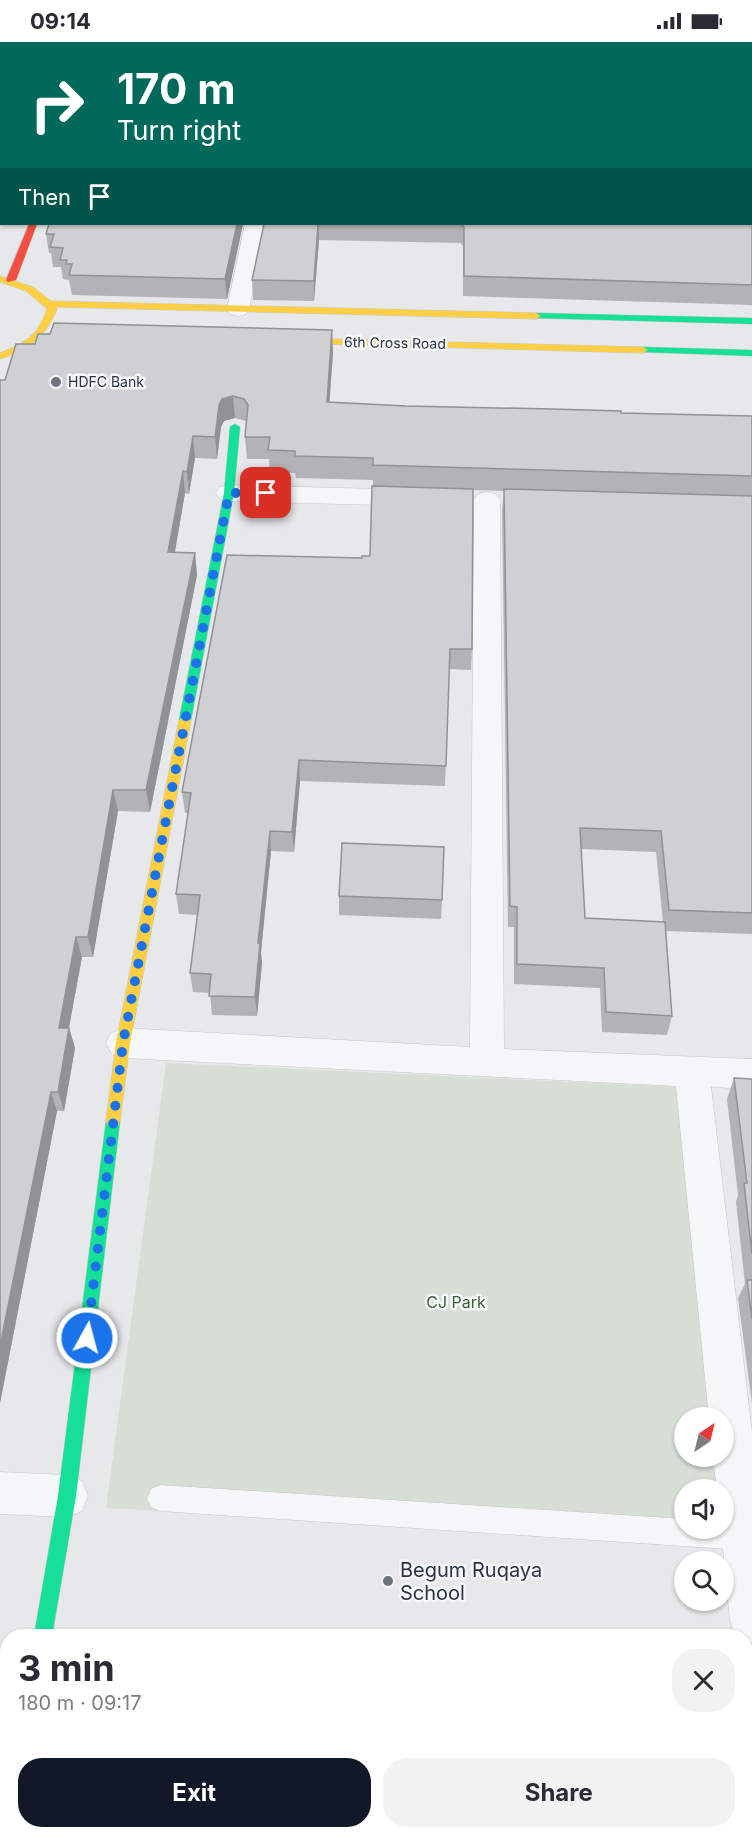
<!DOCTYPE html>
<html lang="en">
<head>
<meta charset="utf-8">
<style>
	:root { --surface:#fff; --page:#f2f2f3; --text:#2b2b33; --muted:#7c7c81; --accent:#111827 }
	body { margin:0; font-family:Inter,sans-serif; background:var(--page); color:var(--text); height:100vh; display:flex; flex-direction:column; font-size:22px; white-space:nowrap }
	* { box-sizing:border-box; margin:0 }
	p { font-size:20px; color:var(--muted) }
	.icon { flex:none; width:33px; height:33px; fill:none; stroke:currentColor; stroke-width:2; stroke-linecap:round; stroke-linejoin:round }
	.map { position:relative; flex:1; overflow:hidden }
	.drawer { position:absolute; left:0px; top:1587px; width:753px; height:210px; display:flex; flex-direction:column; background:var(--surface); border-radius:24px 24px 0 0; box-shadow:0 2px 4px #0004 }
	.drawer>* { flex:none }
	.banner { position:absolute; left:0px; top:0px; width:753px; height:183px; box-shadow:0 2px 4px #0004; background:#00695c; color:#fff; overflow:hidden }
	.needle { width:39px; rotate:35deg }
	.tools { position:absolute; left:674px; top:1365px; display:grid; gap:12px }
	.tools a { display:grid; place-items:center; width:60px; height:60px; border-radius:50%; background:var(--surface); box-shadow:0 2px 4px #0004; font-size:30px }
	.pin { position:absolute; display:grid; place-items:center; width:51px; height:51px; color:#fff; margin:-26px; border-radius:12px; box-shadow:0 3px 9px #0006 }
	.me { position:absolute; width:66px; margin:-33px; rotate:7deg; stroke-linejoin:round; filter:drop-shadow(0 0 4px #0008) }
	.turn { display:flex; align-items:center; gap:21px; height:126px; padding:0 18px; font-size:27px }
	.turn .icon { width:78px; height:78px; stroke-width:2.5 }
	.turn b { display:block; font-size:42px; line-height:51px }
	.then { display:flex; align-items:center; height:57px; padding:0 18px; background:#0003; gap:12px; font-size:22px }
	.round { display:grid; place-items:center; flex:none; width:63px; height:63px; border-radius:24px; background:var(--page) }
	.overview { display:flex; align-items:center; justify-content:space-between; height:102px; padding:0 18px }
	h1 { font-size:36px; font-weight:700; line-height:45px }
	.button { display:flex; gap:12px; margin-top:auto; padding:12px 18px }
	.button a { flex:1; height:69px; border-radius:24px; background:var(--accent); color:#fff; font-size:24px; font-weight:700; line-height:69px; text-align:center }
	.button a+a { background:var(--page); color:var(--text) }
	.status { display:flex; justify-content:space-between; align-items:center; height:42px; padding:0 30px; background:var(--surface); direction:ltr }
	.status svg { height:16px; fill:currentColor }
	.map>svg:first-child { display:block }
	.green { fill:#d6ded6 }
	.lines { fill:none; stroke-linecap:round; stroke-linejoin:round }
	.lane-casing { stroke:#c4c6c8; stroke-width:1 }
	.street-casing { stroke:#c4c6c8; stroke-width:1 }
	.fast-casing { stroke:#c4c6c8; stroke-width:1 }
	.slow-casing { stroke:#c4c6c8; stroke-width:1 }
	.jam-casing { stroke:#c4c6c8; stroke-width:1 }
	.lane { fill:#f5f6f7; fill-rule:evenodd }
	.street { fill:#f5f6f7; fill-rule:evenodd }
	.fast { fill:#16e098; fill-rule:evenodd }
	.slow { fill:#ffcf43; fill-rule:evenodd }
	.jam { fill:#f24e42; fill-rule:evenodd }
	.wall { fill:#b1b3b5; fill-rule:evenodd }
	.shaded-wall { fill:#909294 }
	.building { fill:#ced0d3; stroke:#909294; stroke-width:1.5 }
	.route { stroke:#1a73e8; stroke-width:10; stroke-dasharray:0 18 }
	.poi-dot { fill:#6c737f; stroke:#f4f6f9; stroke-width:2 }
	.labels { text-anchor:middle; stroke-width:5; stroke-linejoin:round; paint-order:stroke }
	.far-street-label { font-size:14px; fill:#2b3445; stroke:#f4f6f9 }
	.far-poi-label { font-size:14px; fill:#2b3445; stroke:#f4f6f9; text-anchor:start }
	.park-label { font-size:16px; fill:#3f6138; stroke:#f4f6f9 }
	.near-poi-label { font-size:20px; fill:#2b3445; stroke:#f4f6f9; text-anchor:start }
</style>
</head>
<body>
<div class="status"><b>09:14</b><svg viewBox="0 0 49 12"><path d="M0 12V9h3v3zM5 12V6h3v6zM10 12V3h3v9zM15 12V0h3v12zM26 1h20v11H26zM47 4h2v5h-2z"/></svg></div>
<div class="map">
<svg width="752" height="1797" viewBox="0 0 752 1797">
	<rect width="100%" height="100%" fill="#e6e8ea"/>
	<!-- green -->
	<path class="green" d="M 166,1021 L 681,1045 L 711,1375 L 684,1376 L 684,1414 L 714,1415 L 717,1447 L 684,1448 L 684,1486 L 722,1501 L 106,1466 Z"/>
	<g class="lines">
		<defs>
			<g id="lane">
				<rect x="0" y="75" width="2" height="8"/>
				<path d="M 160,1443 L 684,1477 L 684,1486 L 723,1486 L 723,1479 L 743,1480 L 752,1484 L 752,1504 L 743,1508 L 160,1469 L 151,1465 L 147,1456 L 151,1447 Z"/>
			</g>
			<g id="street">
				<path d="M 245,182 L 267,182 L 249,267 L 246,272 L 238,274 L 230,272 L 227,267 Z"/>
				<path d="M 229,443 L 416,448 L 425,450 L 429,456 L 425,462 L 416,464 L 229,459 L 220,457 L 216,451 L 220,445 Z"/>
				<path d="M 487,450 L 496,452 L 500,458 L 504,1007 L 752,1017 L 752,1047 L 711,1045 L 752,1391 L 752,1601 L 746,1598 L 746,1594 L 736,1594 L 730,1579 L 721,1486 L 723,1486 L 723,1448 L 717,1448 L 713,1414 L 723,1414 L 723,1376 L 709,1376 L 676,1044 L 123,1016 L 111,1011 L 106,1001 L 111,991 L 123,986 L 470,1005 L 474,458 L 478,452 Z"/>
				<path d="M 0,1430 L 67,1433 L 82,1439 L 88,1454 L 82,1469 L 67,1475 L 0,1472 Z"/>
				<path d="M 8,1767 L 8,1790 L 33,1790 L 32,1797 L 0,1797 L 0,1770 Z"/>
			</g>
			<g id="fast">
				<path d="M 89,0 L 97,0 L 97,2 L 90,2 Z"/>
				<path d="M 536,271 L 752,276 L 752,282 L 533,276 L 531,274 Z"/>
				<path d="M 643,305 L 752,308 L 752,314 L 640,310 L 640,306 Z"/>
				<path d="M 235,382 L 240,385 L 234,451 L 191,678 L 185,682 L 179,678 L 224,451 L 230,385 Z"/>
				<path d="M 113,1073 L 118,1074 L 120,1079 L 76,1454 L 52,1594 L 34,1594 L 58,1454 L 106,1079 L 108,1074 Z"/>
			</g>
			<g id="slow">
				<path d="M 44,0 L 52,0 L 52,2 L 45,2 Z"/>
				<path d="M 0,131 L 2,131 L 0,140 Z"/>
				<path d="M 0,234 L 33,245 L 51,259 L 536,271 L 541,274 L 536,277 L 55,265 L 57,267 C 46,295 29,308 0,317 L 0,311 C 26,300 37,295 47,267 L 26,249 L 0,240 Z"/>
				<path d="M 289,296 L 643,305 L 648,308 L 643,311 L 286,301 L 284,299 Z"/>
				<path d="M 185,674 L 191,678 L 130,1001 L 120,1079 L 118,1084 L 113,1085 L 108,1084 L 106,1079 L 116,1001 L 179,678 Z"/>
			</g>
			<path id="jam" d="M 29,182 L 37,182 L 16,238 L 8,240 L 6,238 Z"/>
		</defs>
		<!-- lane casing -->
		<use href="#lane" class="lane-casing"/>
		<!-- street casing -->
		<use href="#street" class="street-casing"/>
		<!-- fast casing -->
		<use href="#fast" class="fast-casing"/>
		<!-- slow casing -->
		<use href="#slow" class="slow-casing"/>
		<!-- jam casing -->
		<use href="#jam" class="jam-casing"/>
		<!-- lane -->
		<use href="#lane" class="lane"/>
		<!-- street -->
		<use href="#street" class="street"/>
		<!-- fast -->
		<use href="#fast" class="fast"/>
		<!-- slow -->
		<use href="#slow" class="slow"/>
		<!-- jam -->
		<use href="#jam" class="jam"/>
	</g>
	<!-- wall -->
	<g class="wall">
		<path d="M 752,0 L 752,263 L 463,254 L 463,204 L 461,201 L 319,198 L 314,259 L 253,258 L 252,238 L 264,182 L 752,182 Z"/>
		<path d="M 49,182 L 243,182 L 227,257 L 72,253 L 69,238 L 63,237 L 61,225 L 53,225 L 51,211 L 49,211 L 46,192 Z"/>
		<path d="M 333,310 L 329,361 L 406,364 L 621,371 L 752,374 L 752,892 L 665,889 L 672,974 L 667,993 L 602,990 L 600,946 L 514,942 L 514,885 L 508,885 L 502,469 L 504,449 L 473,448 L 472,607 L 471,628 L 449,627 L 445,744 L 300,739 L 294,810 L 271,809 L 261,910 L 262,921 L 257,974 L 212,973 L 210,951 L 193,950 L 190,931 L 198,873 L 179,872 L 176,852 L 188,771 L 185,771 L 182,750 L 362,516 L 370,514 L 373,444 L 373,438 L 296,436 L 295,431 L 270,430 L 269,417 L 247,417 L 245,395 L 246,379 L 235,376 L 224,379 L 221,385 L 217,417 L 195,416 L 189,452 L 185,451 L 175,510 L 195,511 L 197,533 L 150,770 L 118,769 L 93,915 L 82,915 L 69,986 L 75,1006 L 64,1069 L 57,1069 L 0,1361 L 5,338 ZM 581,807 L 656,810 L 663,880 L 585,876 Z"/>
		<path d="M 339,854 L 442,858 L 441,877 L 339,873 Z"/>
		<path d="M 734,1036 L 752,1037 L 752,1361 L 738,1256 L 745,1242 L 736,1160 L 738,1153 L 727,1057 Z"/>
	</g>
	<!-- shaded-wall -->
	<g class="shaded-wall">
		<path d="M 237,182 L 243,182 L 227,257 L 225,237 Z"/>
		<path d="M 319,182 L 319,198 L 314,259 L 314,239 Z"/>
		<path d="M 332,288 L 333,310 L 328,382 L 327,360 Z"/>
		<path d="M 233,354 L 235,376 L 224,379 L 221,385 L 217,417 L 215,395 L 219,363 L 222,357 Z"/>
		<path d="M 193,394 L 195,416 L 189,452 L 187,430 Z"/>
		<path d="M 183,429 L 185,451 L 171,532 L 168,510 Z"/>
		<path d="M 195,511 L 197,533 L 150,770 L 146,748 Z"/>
		<path d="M 299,718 L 300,739 L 294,810 L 292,790 Z"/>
		<path d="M 113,748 L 118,769 L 93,915 L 88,895 Z"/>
		<path d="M 270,789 L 271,809 L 261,910 L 262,921 L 257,974 L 255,955 L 258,901 Z"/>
		<path d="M 76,895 L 82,915 L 65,1006 L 59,986 Z"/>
		<path d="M 69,986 L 75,1006 L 64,1069 L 58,1050 Z"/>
		<path d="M 51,1050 L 57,1069 L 0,1361 L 0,1304 Z"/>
	</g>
	<!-- building -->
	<g class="building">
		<path d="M 192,0 L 752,0 L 752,243 L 464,234 L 464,185 L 462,182 L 455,182 L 752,182 L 752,2 L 192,2 Z"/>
		<path d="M 49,182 L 237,182 L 225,237 L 69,233 L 72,222 L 66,222 L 67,218 L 60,218 L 63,206 L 50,205 L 54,192 L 46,192 Z"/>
		<path d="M 264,182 L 318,182 L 314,239 L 252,238 Z"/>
		<path d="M 54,281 L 332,288 L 327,360 L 406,364 L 552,367 L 621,369 L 621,371 L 752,374 L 752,434 L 373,423 L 373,416 L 295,414 L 295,409 L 268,408 L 270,395 L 245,395 L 248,363 L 244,357 L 233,354 L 222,357 L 219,363 L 215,395 L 193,394 L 187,430 L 183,429 L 168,510 L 195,511 L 146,748 L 113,748 L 88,895 L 76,895 L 59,986 L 69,986 L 58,1050 L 51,1050 L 0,1304 L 0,338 L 5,338 L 16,302 L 35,302 L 38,292 L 50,292 Z"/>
		<path d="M 372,444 L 473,447 L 472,607 L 450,607 L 446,724 L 299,718 L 292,790 L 270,789 L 258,901 L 260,901 L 255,955 L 209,954 L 211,932 L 190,931 L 200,853 L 176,852 L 191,751 L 182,750 L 227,513 L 362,516 L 362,514 L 370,514 Z"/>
		<path d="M 504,447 L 752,454 L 752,871 L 669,868 L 661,789 L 580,786 L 585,876 L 665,880 L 672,974 L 606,970 L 604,926 L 517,922 L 517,865 L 510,864 Z"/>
		<path d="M 342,801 L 444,805 L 442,858 L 339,854 Z"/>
		<path d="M 734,1036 L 752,1037 L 752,1212 L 744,1141 L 747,1141 Z"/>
		<path d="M 747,1238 L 752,1238 L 752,1277 Z"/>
	</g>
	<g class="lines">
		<!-- route -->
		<path class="route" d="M 87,1296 L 123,1001 L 229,451 L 266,451"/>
	</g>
	<!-- markers -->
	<g class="poi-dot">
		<circle cx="56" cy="340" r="6"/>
		<circle cx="388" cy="1539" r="6"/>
	</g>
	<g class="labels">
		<!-- far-street labels -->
		<g class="far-street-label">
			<text transform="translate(395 301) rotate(1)" y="5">6th Cross Road</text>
		</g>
		<!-- far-poi labels -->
		<g class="far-poi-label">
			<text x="68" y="345">HDFC Bank</text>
		</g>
		<!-- park labels -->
		<g class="park-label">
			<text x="456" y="1266">CJ Park</text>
		</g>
		<!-- near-poi labels -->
		<g class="near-poi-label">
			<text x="400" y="1535">Begum Ruqaya<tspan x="400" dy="23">School</tspan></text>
		</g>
	</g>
</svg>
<div class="tools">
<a><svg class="needle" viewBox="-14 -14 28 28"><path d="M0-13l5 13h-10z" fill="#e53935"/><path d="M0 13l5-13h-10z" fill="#7c7c81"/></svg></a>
<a><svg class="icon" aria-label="sound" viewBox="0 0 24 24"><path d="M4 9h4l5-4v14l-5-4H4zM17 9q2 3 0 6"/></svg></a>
<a><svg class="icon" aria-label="search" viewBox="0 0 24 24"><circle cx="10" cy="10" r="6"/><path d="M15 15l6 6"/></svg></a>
</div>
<div class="pin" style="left:266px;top:451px;background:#d93025"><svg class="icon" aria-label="arrive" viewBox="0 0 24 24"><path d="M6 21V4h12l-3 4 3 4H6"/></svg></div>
<svg class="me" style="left:87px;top:1296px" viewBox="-20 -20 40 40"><circle r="17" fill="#1a73e8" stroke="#fff" stroke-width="3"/><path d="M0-11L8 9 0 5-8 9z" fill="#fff"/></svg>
<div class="banner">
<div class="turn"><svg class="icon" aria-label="right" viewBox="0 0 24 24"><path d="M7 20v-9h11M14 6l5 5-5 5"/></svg><div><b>170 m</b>Turn right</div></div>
<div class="then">Then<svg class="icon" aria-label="arrive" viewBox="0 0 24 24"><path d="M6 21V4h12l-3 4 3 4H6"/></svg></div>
</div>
<section class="drawer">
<div class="overview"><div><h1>3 min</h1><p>180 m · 09:17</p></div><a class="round"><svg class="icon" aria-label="close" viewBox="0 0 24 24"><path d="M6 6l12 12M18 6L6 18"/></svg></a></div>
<div class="button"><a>Exit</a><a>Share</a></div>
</section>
</div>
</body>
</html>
